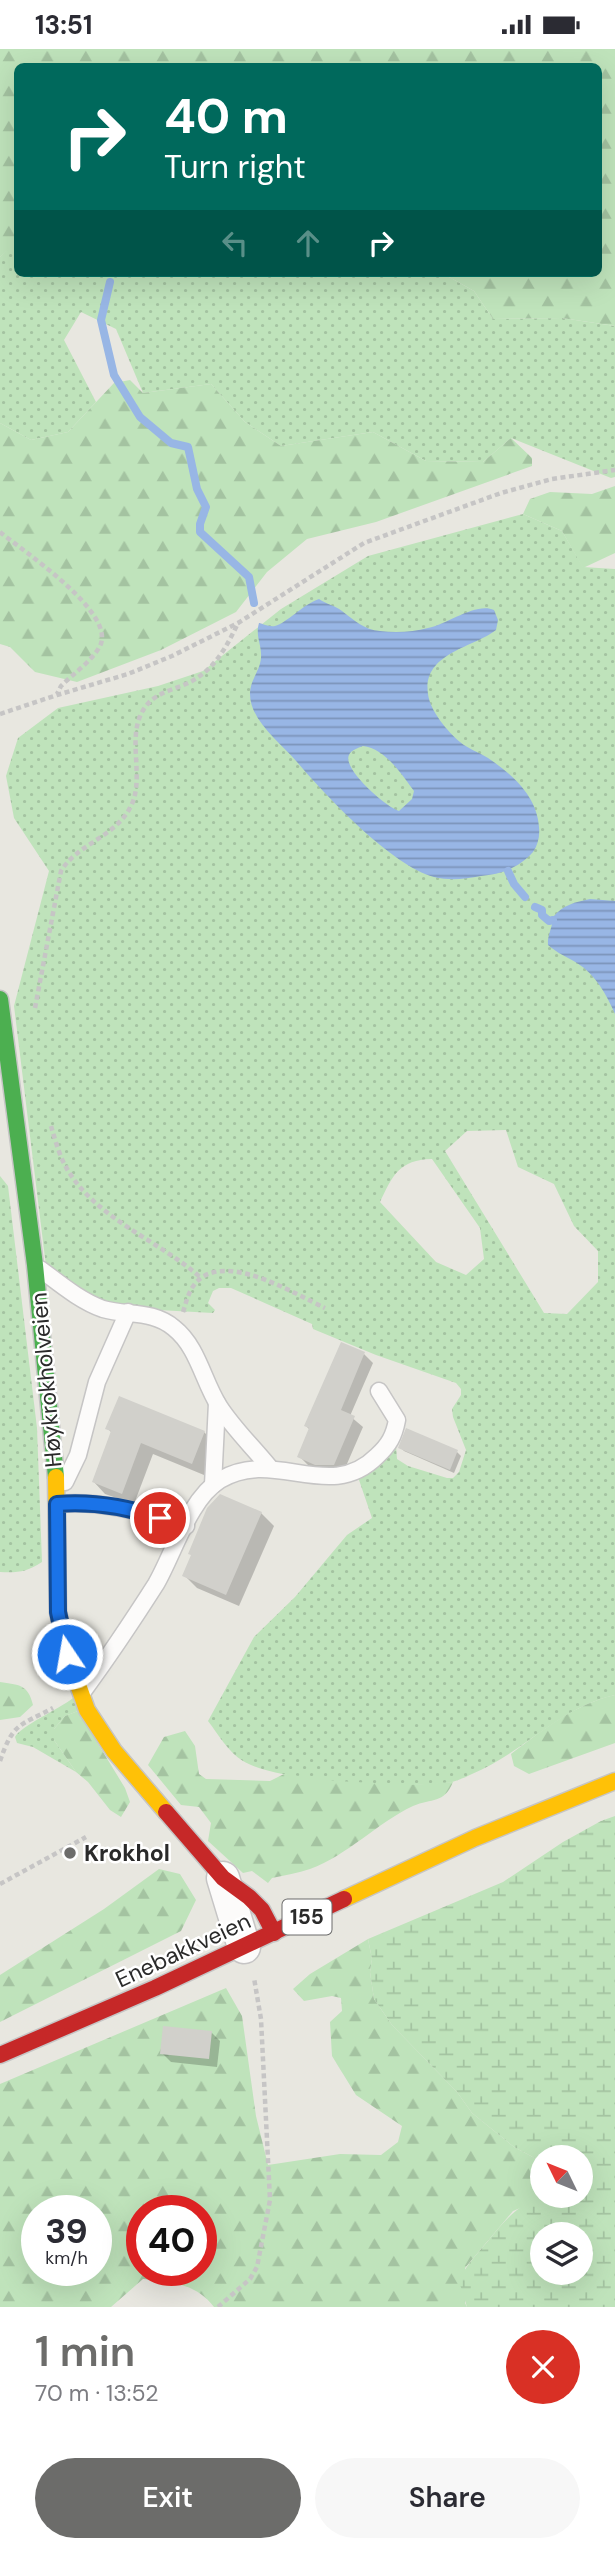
<!DOCTYPE html>
<html lang="en">
<head>
<meta charset="utf-8">
<style>
	:root { --surface:#fff; --page:#f7f7f7; --text:#2b2b33; --muted:#7c7c81; --accent:#6c6c6a }
	body { margin:0; font-family:"DM Sans",sans-serif; background:var(--page); color:var(--text); height:100vh; display:flex; flex-direction:column; font-size:26px; white-space:nowrap }
	* { box-sizing:border-box; margin:0 }
	p { font-size:23px; color:var(--muted) }
	.icon { flex:none; width:38px; height:38px; fill:none; stroke:currentColor; stroke-width:2; stroke-linecap:round; stroke-linejoin:round }
	.map { position:relative; height:2258px; overflow:hidden }
	.drawer { display:flex; flex-direction:column; background:var(--surface); flex:1 }
	.drawer>* { flex:none }
	.banner { position:absolute; left:14px; top:14px; width:588px; height:214px; border-radius:10px; box-shadow:0 7px 28px #0002; background:#00695c; color:#fff; overflow:hidden }
	.needle { width:46px; rotate:313deg }
	.tools { position:absolute; left:530px; top:2096px; display:grid; gap:14px }
	.tools a { display:grid; place-items:center; width:63px; height:63px; border-radius:50%; background:var(--surface); box-shadow:0 7px 28px #0002; font-size:35px }
	.speed { position:absolute; left:21px; top:2146px; display:flex; gap:14px; font-size:35px; font-weight:700; text-align:center }
	.speed>* { display:grid; place-content:center; width:91px; height:91px; border-radius:50%; background:var(--surface); box-shadow:0 7px 28px #0002; line-height:1 }
	.speed small { font-size:18px; font-weight:400 }
	.speed .limit { border:10px solid #d22; background:#fff; color:#111 }
	.pin { position:absolute; display:grid; place-items:center; width:60px; height:60px; color:#fff; margin:-30px; border:4px solid #fff; border-radius:50%; box-shadow:0 2px 7px #0007 }
	.me { position:absolute; width:77px; margin:-38px; rotate:348deg; stroke-linejoin:round; filter:drop-shadow(0 0 5px #0008) }
	.turn { display:flex; align-items:center; gap:24px; height:147px; padding:0 35px; font-size:32px }
	.turn .icon { width:91px; height:91px; stroke-width:2.5 }
	.turn b { display:block; font-size:49px; line-height:60px }
	.lanes { display:flex; align-items:center; height:66px; padding:0 35px; background:#0003; justify-content:center; gap:35px; direction:ltr }
	.lanes .off { opacity:.35 }
	.round { display:grid; place-items:center; flex:none; width:74px; height:74px; border-radius:37px; background:var(--page) }
	.summary { display:flex; align-items:center; justify-content:space-between; height:119px; padding:0 35px }
	h1 { font-size:42px; font-weight:600; line-height:52px; color:var(--accent) }
	.button { display:flex; gap:14px; margin-top:auto; padding:14px 35px }
	.button a { flex:1; height:80px; border-radius:42px; background:var(--accent); color:#fff; font-size:28px; font-weight:600; line-height:80px; text-align:center }
	.button a+a { background:var(--page); color:var(--text) }
	.status { display:flex; justify-content:space-between; align-items:center; height:49px; padding:0 35px; background:var(--surface); direction:ltr }
	.status svg { height:19px; fill:currentColor }
	.map>svg:first-child { display:block }
	.grass { fill:url(#grass-dots); fill-rule:evenodd }
	.forest { fill:url(#forest-firs); fill-rule:evenodd }
	.wetland { fill:url(#wetland-marsh); fill-rule:evenodd }
	.water { fill:url(#water-rules); fill-rule:evenodd }
	.shadow { fill:#0003 }
	.lines { fill:none; stroke-linecap:round; stroke-linejoin:round }
	.stream { stroke:#98b6e5; stroke-width:8 }
	.building { fill:#d1d0cb }
	.lane-casing { stroke:#c6c5c5; stroke-width:19 }
	.street-casing { stroke:#c6c5c5; stroke-width:35 }
	.fast-casing { stroke:#c6c5c5; stroke-width:19 }
	.slow-casing { stroke:#c6c5c5; stroke-width:19 }
	.jam-casing { stroke:#c6c5c5; stroke-width:19 }
	.path { stroke:#c6c5c5; stroke-width:4.5; stroke-dasharray:5 3.5; stroke-linecap:butt }
	.lane { stroke:#fcfbfa; stroke-width:16 }
	.street { stroke:#fcfbfa; stroke-width:32 }
	.fast { stroke:#4caf50; stroke-width:16 }
	.slow { stroke:#ffc107; stroke-width:16 }
	.jam { stroke:#c62828; stroke-width:16 }
	.route-casing { stroke:#114b97; stroke-width:18 }
	.route { stroke:#1a73e8; stroke-width:12 }
	.poi-dot { fill:#6c6c6a; stroke:#fff; stroke-width:2.5 }
	.labels { text-anchor:middle; stroke-width:5; stroke-linejoin:round; paint-order:stroke }
	.shield { fill:#fff; stroke:#6a6a6a; stroke-width:2 }
	.shield-label { font-size:21px; font-weight:bold; fill:#2a2a2a }
	.street-label { font-size:23px; fill:#2a2a2a; stroke:#fff }
	.poi-label { font-size:23px; font-weight:bold; fill:#2a2a2a; stroke:#fff; text-anchor:start }
</style>
</head>
<body>
<div class="status"><b>13:51</b><svg viewBox="0 0 49 12"><path d="M0 12V9h3v3zM5 12V6h3v6zM10 12V3h3v9zM15 12V0h3v12zM26 1h20v11H26zM47 4h2v5h-2z"/></svg></div>
<div class="map">
<svg width="615" height="2258" viewBox="0 0 615 2258">
	<defs>
		<pattern id="grass-dots" width="8" height="8" patternUnits="userSpaceOnUse" patternTransform="scale(1.75)"><rect width="8" height="8" fill="#bfe3bb"/><path d="M2 2h.1M6 6h.1" fill="none" stroke="#a4c3a1" stroke-width="1.8" stroke-linecap="round"/></pattern>
		<pattern id="forest-firs" width="22" height="20" patternUnits="userSpaceOnUse" patternTransform="scale(1.75)"><rect width="22" height="20" fill="#bfe3bb"/><path d="M5 1l3.5 6h-7zM16 11l3.5 6h-7z" fill="#a4c3a1"/></pattern>
		<pattern id="wetland-marsh" width="20" height="14" patternUnits="userSpaceOnUse" patternTransform="scale(1.75)"><rect width="20" height="14" fill="#bfe3bb"/><path d="M1 5h8M5 5V1M11 12h8M15 12V8" fill="none" stroke="#a4c3a1"/></pattern>
		<pattern id="water-rules" width="6" height="5" patternUnits="userSpaceOnUse" patternTransform="scale(1.75)"><rect width="6" height="5" fill="#98b6e5"/><path d="M0 2.5h6" fill="none" stroke="#7c94ba"/></pattern>
	</defs>
	<rect width="100%" height="100%" fill="#e8e7e0"/>
	<!-- grass -->
	<g class="grass">
		<path d="M 15,192 L 17,192 L 18,224 L 442,224 L 474,242 L 493,270 L 562,269 L 615,277 L 615,428 L 611,429 L 511,389 L 483,413 L 426,412 L 373,383 L 281,397 L 245,373 L 211,335 L 143,344 L 116,280 L 81,263 L 64,291 L 96,353 L 68,383 L 31,391 L 0,374 L 0,208 Z"/>
		<path d="M 523,465 L 562,482 L 583,518 L 615,520 L 615,1646 C 560,1658 523,1704 472,1725 C 466,1728 459,1731 452,1733 C 412,1741 277,1733 243,1712 C 228,1703 218,1685 208,1672 L 254,1588 L 295,1548 L 347,1486 L 372,1469 L 358,1428 L 396,1397 L 397,1410 L 408,1417 L 447,1429 L 453,1429 L 459,1423 L 466,1401 L 453,1368 L 452,1360 L 461,1346 L 461,1340 L 456,1334 L 376,1306 L 313,1280 L 312,1275 L 231,1239 L 219,1239 L 213,1242 L 208,1254 L 215,1261 L 213,1264 L 122,1259 L 94,1249 L 46,1217 L 14,957 L 49,822 L 14,769 L 6,727 L 18,689 L 58,659 L 158,637 L 203,622 L 281,560 L 368,507 ZM 506,1081 L 518,1118 L 554,1135 L 574,1177 L 598,1202 L 598,1233 L 567,1265 L 544,1264 L 445,1102 L 467,1082 ZM 432,1110 L 480,1179 L 484,1210 L 466,1226 L 436,1213 L 380,1153 C 393,1126 399,1111 432,1110 Z"/>
		<path d="M 0,1127 L 8,1137 L 37,1379 L 42,1513 C 27,1523 17,1524 0,1523 Z"/>
		<path d="M 73,1649 L 78,1662 L 65,1667 L 54,1680 L 54,1691 L 76,1723 L 33,1698 L 17,1694 L 15,1688 C 21,1677 59,1660 73,1649 Z"/>
	</g>
	<!-- forest -->
	<g class="forest">
		<path d="M 0,0 L 615,0 L 615,277 L 562,269 L 493,270 L 474,242 L 442,224 L 598,224 L 598,18 L 18,18 L 17,192 L 0,208 Z"/>
		<path d="M 130,331 L 143,344 L 211,335 L 245,373 L 281,397 L 373,383 L 426,412 L 483,413 L 511,389 L 532,409 L 532,417 L 376,473 L 307,490 L 267,523 L 236,563 L 161,601 L 77,633 L 35,623 L 10,598 L 0,595 L 0,374 L 31,391 L 68,383 L 114,334 Z"/>
		<path d="M 615,437 L 615,504 L 583,519 L 562,482 L 523,465 L 530,450 L 550,443 L 592,445 Z"/>
		<path d="M 0,1633 C 19,1636 28,1635 33,1656 L 20,1668 L 0,1671 Z"/>
		<path d="M 615,1646 L 615,1694 L 529,1725 L 514,1717 L 511,1705 C 544,1680 575,1655 615,1646 Z"/>
		<path d="M 78,1662 L 125,1739 L 130,1753 L 121,1768 L 110,1761 L 88,1733 L 76,1723 L 54,1691 L 54,1680 L 65,1667 Z"/>
		<path d="M 185,1682 L 195,1697 L 199,1725 L 206,1730 L 270,1732 L 284,1725 L 337,1732 L 410,1736 L 453,1733 C 444,1755 432,1749 413,1757 C 377,1774 348,1806 310,1820 C 298,1824 285,1826 272,1829 L 268,1834 L 252,1822 L 243,1824 L 208,1792 L 211,1774 L 199,1758 L 181,1756 L 148,1716 L 164,1688 Z"/>
		<path d="M 159,1820 L 180,1825 L 196,1851 L 181,1882 L 0,1973 L 0,1926 L 104,1860 Z"/>
		<path d="M 368,1890 L 372,1910 L 370,1923 L 374,1950 L 392,1976 L 457,2043 L 472,2064 L 514,2098 L 542,2113 L 542,2147 L 549,2147 L 513,2162 L 465,2219 L 465,2254 L 467,2258 L 214,2258 C 197,2235 170,2232 143,2230 L 111,2258 L 0,2258 L 0,2035 L 226,1939 L 242,1967 L 256,2067 L 268,2116 L 340,2105 L 381,2106 L 398,2093 L 402,2077 L 356,2046 L 332,2007 L 330,1973 L 342,1962 L 341,1949 L 332,1947 L 304,1952 L 293,1940 L 310,1925 ZM 37,2161 L 96,2161 L 96,2221 L 37,2221 ZM 142,2161 L 201,2161 L 201,2221 L 142,2221 Z"/>
	</g>
	<!-- wetland -->
	<path class="wetland" d="M 615,1767 L 615,2258 L 467,2258 L 459,2232 C 466,2216 477,2205 488,2192 C 521,2152 528,2147 581,2147 L 581,2109 L 542,2109 L 542,2113 L 514,2098 L 472,2064 L 457,2043 L 392,1976 L 374,1950 L 370,1923 L 372,1910 L 368,1890 L 503,1833 L 563,1793 L 601,1772 ZM 542,2186 L 581,2186 L 581,2224 L 542,2224 Z"/>
	<!-- water -->
	<g class="water">
		<path d="M 319,550 C 326,555 336,557 342,562 C 354,571 364,581 380,582 C 396,584 413,583 428,579 C 448,575 476,553 494,561 L 498,571 L 496,581 C 473,599 422,604 428,645 C 430,662 448,683 460,693 C 468,700 479,703 488,709 C 512,725 537,747 539,778 C 540,787 538,796 533,803 C 519,819 501,825 481,827 C 465,830 450,832 434,828 C 392,817 326,747 297,713 C 281,694 250,672 250,645 C 250,631 260,622 261,609 C 262,596 255,587 259,574 C 263,575 269,578 275,577 C 287,574 302,556 319,550 ZM 363,697 C 385,699 402,726 414,742 L 412,750 L 399,762 C 386,758 342,720 349,706 C 351,701 358,699 363,697 Z"/>
		<path d="M 590,850 L 615,852 L 615,965 C 606,945 596,926 577,914 C 567,908 557,904 548,896 C 547,886 553,878 553,868 C 563,856 575,853 590,850 Z"/>
	</g>
	<!-- shadow -->
	<g class="shadow">
		<path d="M 364,1305 L 373,1314 L 350,1367 L 363,1378 L 343,1424 L 326,1424 L 308,1416 L 299,1407 L 310,1381 L 306,1377 Z"/>
		<path d="M 108,1380 L 204,1383 L 216,1395 L 204,1426 L 153,1405 L 134,1455 L 105,1445 L 94,1433 L 112,1384 Z"/>
		<path d="M 400,1398 L 457,1403 L 461,1407 L 454,1424 L 404,1402 Z"/>
		<path d="M 261,1464 L 274,1477 L 239,1557 L 197,1539 L 184,1526 Z"/>
		<path d="M 211,1983 L 220,1992 L 217,2018 L 171,2013 L 162,2004 Z"/>
	</g>
	<g class="lines">
		<!-- stream -->
		<g class="stream">
			<path d="M 110,233 L 101,271 L 114,326 L 140,368 L 171,394 L 188,398 L 197,440 L 206,458 L 200,475 L 200,483 L 249,528 L 254,554"/>
			<path d="M 508,822 L 514,835 L 525,848"/>
			<path d="M 535,858 L 542,861 L 542,866 L 549,872 L 553,871"/>
		</g>
	</g>
	<!-- building -->
	<g class="building">
		<path d="M 341,1293 L 365,1303 L 341,1361 L 355,1367 L 334,1416 L 315,1416 L 297,1408 L 309,1379 L 304,1377 Z"/>
		<path d="M 119,1347 L 205,1382 L 192,1415 L 141,1394 L 122,1445 L 92,1433 L 111,1382 L 105,1380 Z"/>
		<path d="M 406,1379 L 458,1401 L 450,1421 L 398,1399 Z"/>
		<path d="M 220,1445 L 262,1463 L 226,1546 L 182,1527 L 191,1506 L 188,1505 L 207,1459 Z"/>
		<path d="M 163,1977 L 212,1982 L 209,2010 L 160,2005 Z"/>
	</g>
	<g class="lines">
		<defs>
			<g id="lane">
				<path d="M 40,1220 C 59,1234 80,1252 103,1260 C 127,1267 153,1261 174,1279 C 198,1298 203,1332 219,1357 C 233,1379 253,1398 270,1419"/>
				<path d="M 65,1433 L 78,1406 L 97,1333 L 128,1263"/>
				<path d="M 213,1436 L 217,1354"/>
				<path d="M 57,1455 C 102,1451 143,1463 186,1477"/>
				<path d="M 84,1641 C 109,1607 133,1571 156,1535 C 174,1504 189,1450 220,1431 C 275,1398 329,1455 377,1407 C 389,1396 394,1387 397,1371 L 379,1342"/>
			</g>
			<path id="street" d="M 223,1829 L 244,1898"/>
			<path id="fast" d="M 0,950 L 35,1216 L 56,1428"/>
			<g id="slow">
				<path d="M 56,1428 L 58,1563 L 67,1605 L 87,1661 L 114,1702 L 166,1763"/>
				<path d="M 344,1850 L 475,1789 L 615,1732"/>
			</g>
			<g id="jam">
				<path d="M 166,1763 L 223,1829 L 249,1848 L 262,1861 L 274,1884"/>
				<path d="M 0,2006 L 155,1939 L 344,1850"/>
			</g>
		</defs>
		<!-- lane casing -->
		<use href="#lane" class="lane-casing"/>
		<!-- street casing -->
		<use href="#street" class="street-casing"/>
		<!-- fast casing -->
		<use href="#fast" class="fast-casing"/>
		<!-- slow casing -->
		<use href="#slow" class="slow-casing"/>
		<!-- jam casing -->
		<use href="#jam" class="jam-casing"/>
		<!-- path -->
		<g class="path">
			<path d="M 0,483 C 23,502 117,564 100,597 C 92,612 73,625 61,637 L 57,645"/>
			<path d="M 0,665 L 57,646 L 128,625 L 172,607 L 238,574 L 364,494 L 501,444 L 552,430 L 615,421"/>
			<path d="M 35,959 L 61,822 C 78,794 115,789 131,757 C 146,727 124,685 146,657 C 158,641 181,640 197,629 C 217,616 228,595 238,574"/>
			<path d="M 51,1077 C 55,1090 59,1106 66,1118 C 95,1170 159,1191 201,1229"/>
			<path d="M 183,1263 C 187,1251 189,1238 201,1229 C 232,1206 295,1245 325,1259"/>
			<path d="M 0,1712 C 13,1674 19,1677 53,1659"/>
			<path d="M 0,1835 L 86,1788"/>
			<path d="M 218,2258 L 250,2230 L 257,2218 L 270,2151 L 261,1970 L 254,1929"/>
		</g>
		<!-- lane -->
		<use href="#lane" class="lane"/>
		<!-- street -->
		<use href="#street" class="street"/>
		<!-- fast -->
		<use href="#fast" class="fast"/>
		<!-- slow -->
		<use href="#slow" class="slow"/>
		<!-- jam -->
		<use href="#jam" class="jam"/>
	</g>
	<g class="lines">
		<defs>
			<path id="route" d="M 67,1605 L 58,1563 L 57,1455 C 93,1452 127,1458 160,1469"/>
		</defs>
		<!-- route casing -->
		<use href="#route" class="route-casing"/>
		<!-- route -->
		<use href="#route" class="route"/>
	</g>
	<!-- markers -->
	<circle class="poi-dot" cx="70" cy="1804" r="7"/>
	<g class="labels">
		<!-- shield labels -->
		<rect class="shield" x="282.5" y="1850.5" width="49" height="35" rx="5"/>
		<g class="shield-label">
			<text x="307" y="1875">155</text>
		</g>
		<!-- street labels -->
		<g class="street-label">
			<text transform="translate(46 1331) rotate(-95)" y="8">Høykrokholveien</text>
			<text transform="translate(183 1901) rotate(-25)" y="8">Enebakkveien</text>
		</g>
		<!-- poi labels -->
		<g class="poi-label">
			<text x="84" y="1812">Krokhol</text>
		</g>
	</g>
</svg>
<div class="tools">
<a><svg class="needle" viewBox="-14 -14 28 28"><path d="M0-13l5 13h-10z" fill="#e53935"/><path d="M0 13l5-13h-10z" fill="#7c7c81"/></svg></a>
<a><svg class="icon" aria-label="layers" viewBox="0 0 24 24"><path d="M12 4l9 5-9 5-9-5zM3 14l9 5 9-5"/></svg></a>
</div>
<div class="speed"><div>39<small>km/h</small></div><div class="limit">40</div></div>
<div class="pin" style="left:160px;top:1469px;background:#d93025"><svg class="icon" aria-label="arrive" viewBox="0 0 24 24"><path d="M6 21V4h12l-3 4 3 4H6"/></svg></div>
<svg class="me" style="left:67px;top:1605px" viewBox="-20 -20 40 40"><circle r="17" fill="#1a73e8" stroke="#fff" stroke-width="3"/><path d="M0-11L8 9 0 5-8 9z" fill="#fff"/></svg>
<div class="banner">
<div class="turn"><svg class="icon" aria-label="right" viewBox="0 0 24 24"><path d="M7 20v-9h11M14 6l5 5-5 5"/></svg><div><b>40 m</b>Turn right</div></div>
<div class="lanes"><svg class="icon off" aria-label="left" viewBox="0 0 24 24"><path d="M17 20v-9H6M10 6l-5 5 5 5"/></svg><svg class="icon off" aria-label="ahead" viewBox="0 0 24 24"><path d="M12 20V5M6 11l6-6 6 6"/></svg><svg class="icon" aria-label="right" viewBox="0 0 24 24"><path d="M7 20v-9h11M14 6l5 5-5 5"/></svg></div>
</div>
</div>
<section class="drawer">
<div class="summary"><div><h1>1 min</h1><p>70 m · 13:52</p></div><a class="round" style="background:#d93025;color:#fff"><svg class="icon" aria-label="close" viewBox="0 0 24 24"><path d="M6 6l12 12M18 6L6 18"/></svg></a></div>
<div class="button"><a>Exit</a><a>Share</a></div>
</section>
</body>
</html>
